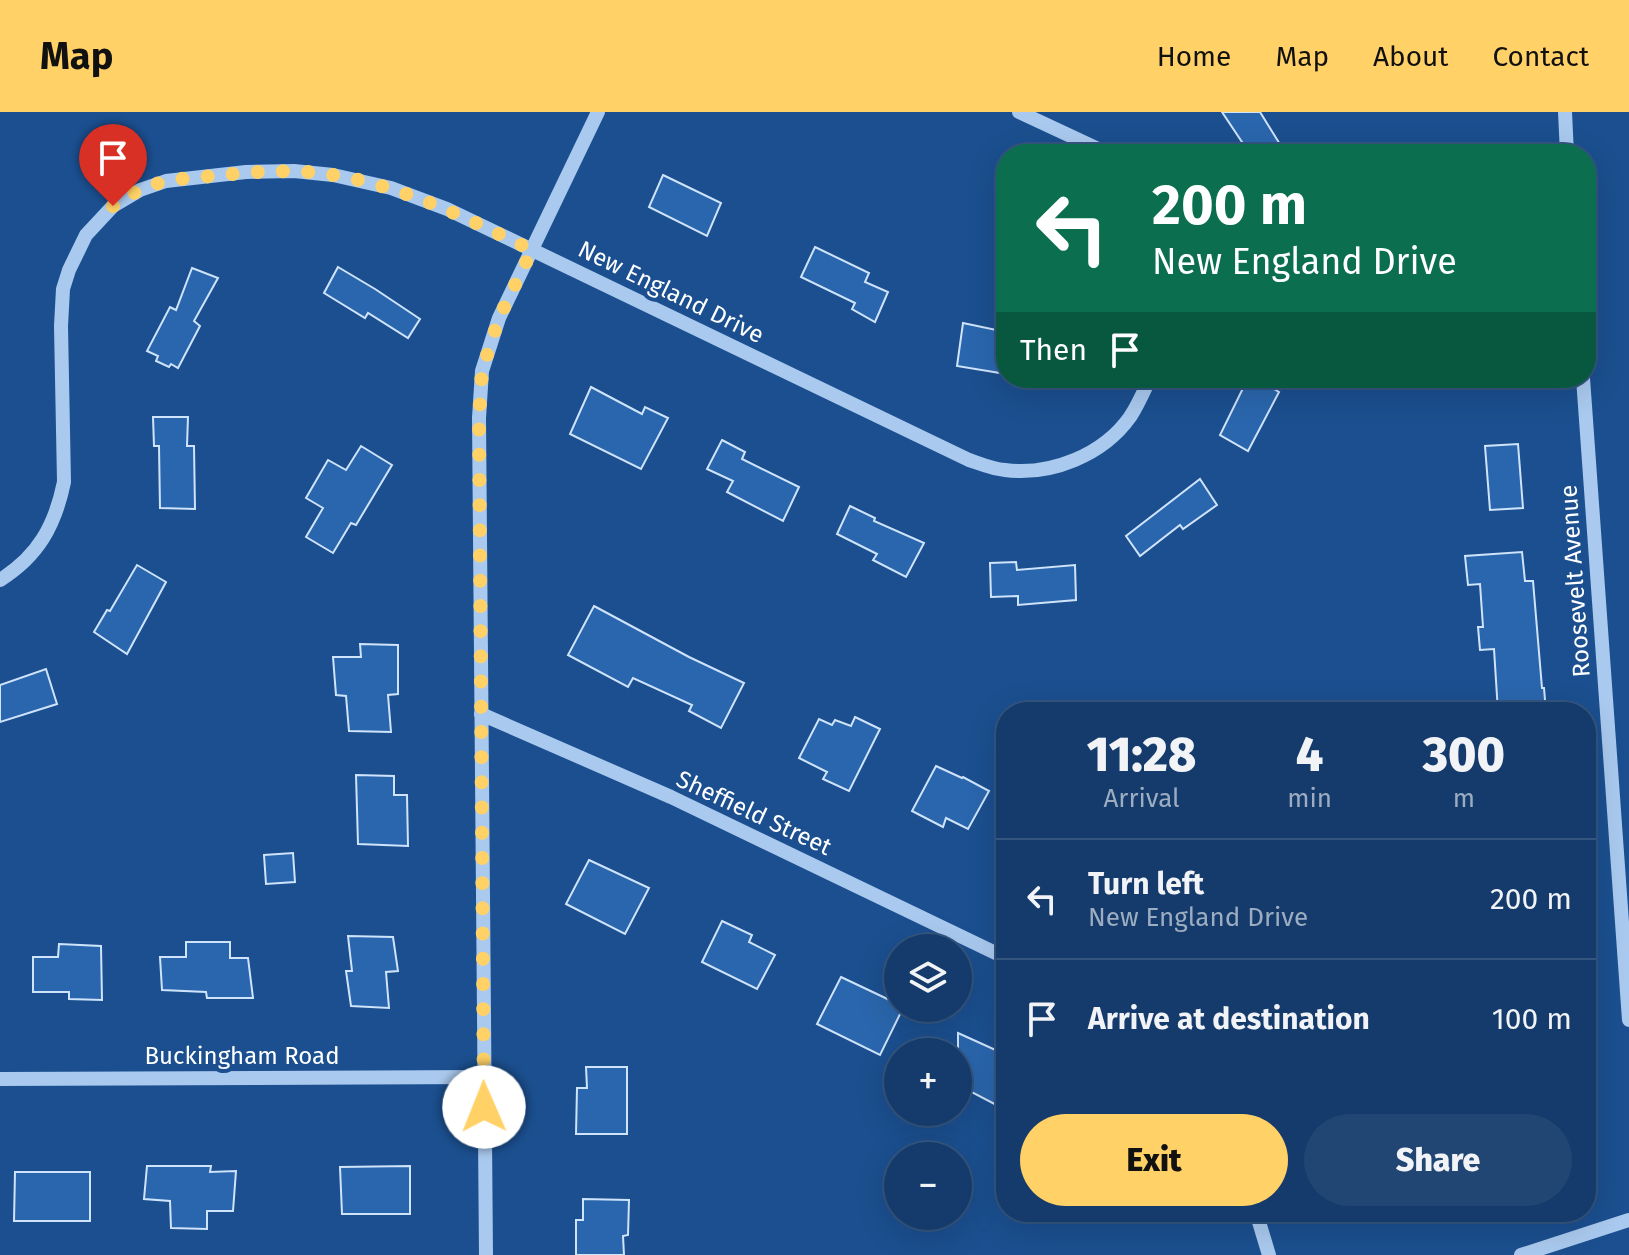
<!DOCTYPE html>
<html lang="en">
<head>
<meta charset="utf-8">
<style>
	:root { --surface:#143b6b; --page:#214673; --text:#f1f3f6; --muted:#9dadc1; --line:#33557e; --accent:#ffd166 }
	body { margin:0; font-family:"Fira Sans",sans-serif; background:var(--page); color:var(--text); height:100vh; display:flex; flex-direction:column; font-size:30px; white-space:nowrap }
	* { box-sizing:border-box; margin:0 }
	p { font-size:26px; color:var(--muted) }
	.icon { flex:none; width:44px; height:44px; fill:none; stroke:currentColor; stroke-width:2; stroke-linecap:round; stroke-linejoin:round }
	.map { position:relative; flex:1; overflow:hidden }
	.sheet { position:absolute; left:996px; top:590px; width:600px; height:520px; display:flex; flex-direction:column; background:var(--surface); border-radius:32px; box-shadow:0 8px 32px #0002,0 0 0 2px var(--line) }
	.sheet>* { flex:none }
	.guide { position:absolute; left:996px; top:32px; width:600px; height:244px; border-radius:32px; box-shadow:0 8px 32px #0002,0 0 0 2px var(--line); background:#0b6e4f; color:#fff; overflow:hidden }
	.buttons { position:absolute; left:884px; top:822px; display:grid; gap:16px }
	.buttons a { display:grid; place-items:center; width:88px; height:88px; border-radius:50%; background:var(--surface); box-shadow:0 8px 32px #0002,0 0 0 2px var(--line); font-size:40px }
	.pin { position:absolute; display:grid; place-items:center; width:68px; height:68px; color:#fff; margin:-82px -34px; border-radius:50% 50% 50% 0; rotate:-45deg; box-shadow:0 0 8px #0007 }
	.pin .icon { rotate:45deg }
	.me { position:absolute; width:88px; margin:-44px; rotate:359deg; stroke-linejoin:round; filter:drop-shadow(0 0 6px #0008) }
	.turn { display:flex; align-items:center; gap:28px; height:168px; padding:0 24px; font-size:36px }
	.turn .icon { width:104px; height:104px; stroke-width:2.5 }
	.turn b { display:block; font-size:56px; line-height:68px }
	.then { display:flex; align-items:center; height:76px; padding:0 24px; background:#0003; gap:16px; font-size:30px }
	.eta { display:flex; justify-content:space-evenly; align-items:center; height:136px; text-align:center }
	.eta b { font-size:48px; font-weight:800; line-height:56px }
	.action { display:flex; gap:16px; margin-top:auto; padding:16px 24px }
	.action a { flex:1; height:92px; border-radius:48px; background:var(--accent); color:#111; font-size:32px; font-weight:800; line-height:92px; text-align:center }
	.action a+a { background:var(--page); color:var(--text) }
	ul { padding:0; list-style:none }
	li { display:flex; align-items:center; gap:24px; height:120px; padding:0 24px; border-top:2px solid var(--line) }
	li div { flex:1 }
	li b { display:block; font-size:30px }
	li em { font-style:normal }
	header { display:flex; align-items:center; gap:48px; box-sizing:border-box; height:112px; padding:0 40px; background:var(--accent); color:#111 }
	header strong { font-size:38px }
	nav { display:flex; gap:44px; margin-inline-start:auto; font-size:28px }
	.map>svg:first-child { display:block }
	.building { fill:#2a66ad; stroke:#cfe3fa; stroke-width:2 }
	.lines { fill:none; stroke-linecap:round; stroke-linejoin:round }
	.minor { stroke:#a9c9ee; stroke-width:14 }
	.route { stroke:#ffd166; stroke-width:14; stroke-dasharray:0 25.2 }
	.labels { text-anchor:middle; stroke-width:8; stroke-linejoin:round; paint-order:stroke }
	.street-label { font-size:24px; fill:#fff; stroke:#1b4f8f }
</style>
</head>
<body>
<header>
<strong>Map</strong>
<nav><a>Home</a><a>Map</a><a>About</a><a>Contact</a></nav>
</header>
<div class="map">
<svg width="1629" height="1143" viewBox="0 0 1629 1143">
	<rect width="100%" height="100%" fill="#1b4f8f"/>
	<!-- building -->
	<g class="building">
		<path d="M 1222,0 L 1260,0 L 1286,42 L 1250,42 Z"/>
		<path d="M 663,63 L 721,91 L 707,124 L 649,95 Z"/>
		<path d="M 815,135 L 869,161 L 865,170 L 888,180 L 875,210 L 852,197 L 855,191 L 801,165 Z"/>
		<path d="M 338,155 L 375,177 L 420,207 L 408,226 L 368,201 L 365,206 L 324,181 Z"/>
		<path d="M 192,156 L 218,166 L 194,209 L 200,214 L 178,256 L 171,252 L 169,255 L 156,249 L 158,244 L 147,239 L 170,195 L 176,198 Z"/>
		<path d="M 963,211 L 1006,220 L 1006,262 L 957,254 Z"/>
		<path d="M 1248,266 L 1256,266 L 1279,280 L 1248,339 L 1220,323 Z"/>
		<path d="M 591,275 L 642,302 L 645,295 L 668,306 L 641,357 L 570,322 Z"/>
		<path d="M 153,305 L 188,305 L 187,334 L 194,334 L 195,397 L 160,396 L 159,334 L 154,334 Z"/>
		<path d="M 722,328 L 745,340 L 742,347 L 799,375 L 783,409 L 727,380 L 733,369 L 707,357 Z"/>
		<path d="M 1518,332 L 1523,396 L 1490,398 L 1485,334 Z"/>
		<path d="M 361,334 L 392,353 L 356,413 L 351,411 L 333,441 L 306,425 L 323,396 L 306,386 L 328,348 L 346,358 Z"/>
		<path d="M 1200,367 L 1217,393 L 1183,417 L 1180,413 L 1140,444 L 1126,424 Z"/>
		<path d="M 850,394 L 875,406 L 874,409 L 924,431 L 906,465 L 873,448 L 877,442 L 837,422 Z"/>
		<path d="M 1522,440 L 1525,469 L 1533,469 L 1542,576 L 1544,576 L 1546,600 L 1498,600 L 1494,537 L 1480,538 L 1478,515 L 1483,515 L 1480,472 L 1468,473 L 1465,444 Z"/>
		<path d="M 1016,450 L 1017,458 L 1075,453 L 1076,488 L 1018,493 L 1018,484 L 991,485 L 990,451 Z"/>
		<path d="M 137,453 L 166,470 L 127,542 L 94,520 L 107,498 L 110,499 Z"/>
		<path d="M 594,494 L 689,545 L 744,571 L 721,616 L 689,599 L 692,593 L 633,566 L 628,575 L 568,543 Z"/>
		<path d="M 360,532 L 398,533 L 398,582 L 388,583 L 391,620 L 349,619 L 346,584 L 336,583 L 333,545 L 361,545 Z"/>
		<path d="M 46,557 L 57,592 L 0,610 L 0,573 Z"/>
		<path d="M 855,605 L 880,617 L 849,679 L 823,667 L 827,660 L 799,646 L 819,607 L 832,613 L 835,608 L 851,614 Z"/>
		<path d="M 936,654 L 962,666 L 963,665 L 989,679 L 968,717 L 946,706 L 943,715 L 912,699 Z"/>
		<path d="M 356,663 L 394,664 L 394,683 L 407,683 L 408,734 L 358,732 Z"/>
		<path d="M 293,741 L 295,770 L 266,772 L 264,743 Z"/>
		<path d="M 589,748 L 649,776 L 625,822 L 566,792 Z"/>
		<path d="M 722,809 L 752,823 L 749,830 L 775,843 L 757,877 L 702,850 Z"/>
		<path d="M 348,824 L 393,825 L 398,859 L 386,860 L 389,896 L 351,894 L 346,859 L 352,859 Z"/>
		<path d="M 186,830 L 230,830 L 230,846 L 248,846 L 253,886 L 207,886 L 206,880 L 162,878 L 160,845 L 186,845 Z"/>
		<path d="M 59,832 L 101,834 L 102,888 L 69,887 L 69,880 L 33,880 L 33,845 L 58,845 Z"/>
		<path d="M 841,865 L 898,892 L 898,896 L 903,896 L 880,943 L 817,912 Z"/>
		<path d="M 958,921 L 1000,940 L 996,948 L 1006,952 L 1006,998 L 958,973 Z"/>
		<path d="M 586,955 L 627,955 L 627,1022 L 576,1022 L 577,976 L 587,976 Z"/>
		<path d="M 147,1054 L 211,1054 L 210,1060 L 236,1059 L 233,1099 L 207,1099 L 207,1117 L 171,1116 L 170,1089 L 144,1087 Z"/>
		<path d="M 410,1054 L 410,1102 L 342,1102 L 340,1055 Z"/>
		<path d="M 15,1060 L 90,1060 L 90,1109 L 14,1109 Z"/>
		<path d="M 583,1087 L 629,1088 L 628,1123 L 623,1124 L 624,1143 L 576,1143 L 576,1108 L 583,1108 Z"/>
	</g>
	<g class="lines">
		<!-- minor -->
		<g class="minor">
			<path d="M 1019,0 L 1109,42"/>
			<path d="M 1565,0 L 1567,42"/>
			<path d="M 1583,266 L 1629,908"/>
			<path d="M 0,468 C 38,444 55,414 64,370 L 61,214 L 63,177 L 69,158 L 86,123 L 113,94 L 140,78 L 166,69 L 246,60 L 294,59 L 333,63 L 391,76 L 447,97 L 969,348 C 981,352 992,357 1005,358 C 1051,364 1103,343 1130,305 C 1138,293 1144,279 1150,266"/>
			<path d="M 481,602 L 671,685 L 1006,846"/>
			<path d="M 0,967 L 483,965"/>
			<path d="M 1256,1100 L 1269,1143"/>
			<path d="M 486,1143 L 479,306 L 482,259 L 499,206 L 598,0"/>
			<path d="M 1521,1143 L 1629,1108"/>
		</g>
	</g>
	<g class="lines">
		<!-- route -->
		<path class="route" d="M 113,94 C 122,89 130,83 139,78 C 165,66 195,66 223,63 C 259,59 297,57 333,63 C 404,74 468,107 532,138 L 499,206 L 482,259 L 479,306 L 484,995"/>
	</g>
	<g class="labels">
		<!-- street labels -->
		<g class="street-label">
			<text transform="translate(671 180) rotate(26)" y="8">New England Drive</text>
			<text transform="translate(1575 469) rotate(-94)" y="8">Roosevelt Avenue</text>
			<text transform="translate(754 701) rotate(25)" y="8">Sheffield Street</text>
			<text x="242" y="952">Buckingham Road</text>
		</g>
	</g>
</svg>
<div class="buttons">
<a><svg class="icon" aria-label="layers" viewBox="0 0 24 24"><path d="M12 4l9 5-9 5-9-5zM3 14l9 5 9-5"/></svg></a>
<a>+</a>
<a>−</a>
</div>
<div class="pin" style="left:113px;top:94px;background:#d93025"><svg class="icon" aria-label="arrive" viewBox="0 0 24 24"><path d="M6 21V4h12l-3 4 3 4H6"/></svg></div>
<svg class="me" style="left:484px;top:995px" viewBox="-20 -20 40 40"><circle r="19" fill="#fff"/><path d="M0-13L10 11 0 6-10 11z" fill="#ffd166"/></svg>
<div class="guide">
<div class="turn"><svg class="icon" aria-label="left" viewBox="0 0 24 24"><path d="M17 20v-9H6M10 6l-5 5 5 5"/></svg><div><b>200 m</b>New England Drive</div></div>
<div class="then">Then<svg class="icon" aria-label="arrive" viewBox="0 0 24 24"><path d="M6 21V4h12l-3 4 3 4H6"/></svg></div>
</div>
<section class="sheet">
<div class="eta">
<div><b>11:28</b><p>Arrival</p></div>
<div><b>4</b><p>min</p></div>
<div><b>300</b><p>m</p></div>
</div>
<ul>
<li><svg class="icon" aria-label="left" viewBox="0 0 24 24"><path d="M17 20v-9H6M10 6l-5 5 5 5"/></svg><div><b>Turn left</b><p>New England Drive</p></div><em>200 m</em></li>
<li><svg class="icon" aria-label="arrive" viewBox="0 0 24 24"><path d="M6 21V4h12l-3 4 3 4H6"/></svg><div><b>Arrive at destination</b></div><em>100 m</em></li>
</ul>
<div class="action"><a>Exit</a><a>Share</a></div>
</section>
</div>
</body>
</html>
